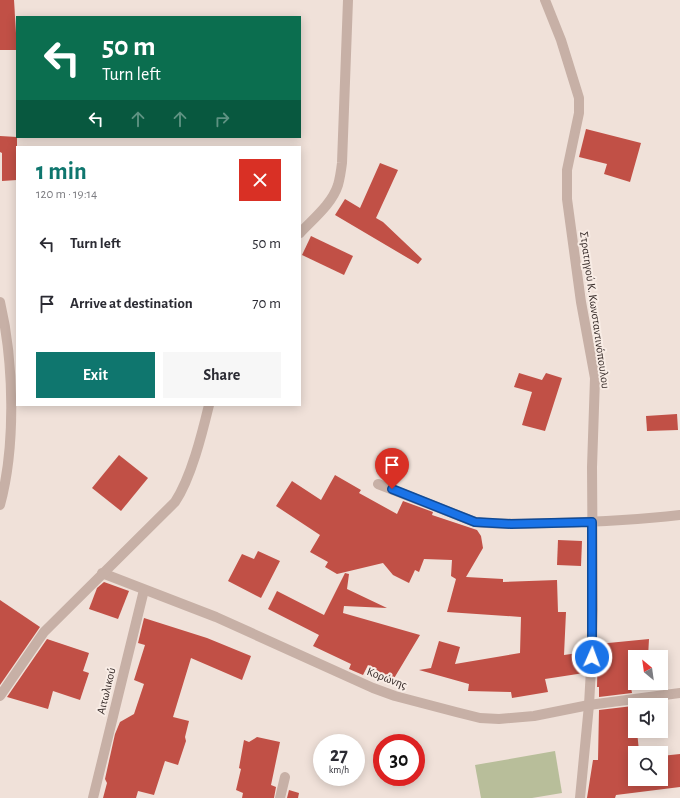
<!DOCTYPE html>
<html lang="en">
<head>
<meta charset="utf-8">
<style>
	:root { --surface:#fff; --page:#f7f7f7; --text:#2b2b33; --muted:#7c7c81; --accent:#0f766e }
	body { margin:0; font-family:"Alegreya Sans",sans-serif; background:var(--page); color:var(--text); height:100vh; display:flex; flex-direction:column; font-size:15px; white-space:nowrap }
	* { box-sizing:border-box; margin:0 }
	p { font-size:13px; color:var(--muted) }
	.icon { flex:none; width:22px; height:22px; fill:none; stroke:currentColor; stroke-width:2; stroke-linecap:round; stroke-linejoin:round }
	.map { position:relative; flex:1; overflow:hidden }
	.details { position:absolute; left:16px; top:146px; width:285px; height:260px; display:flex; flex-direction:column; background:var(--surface); border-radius:0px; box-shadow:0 2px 10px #0003 }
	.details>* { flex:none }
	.hud { position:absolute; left:16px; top:16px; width:285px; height:122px; border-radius:0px; box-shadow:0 2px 10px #0003; background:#0b6e4f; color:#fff; overflow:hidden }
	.needle { width:26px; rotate:331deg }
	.buttons { position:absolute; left:628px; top:650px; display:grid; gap:8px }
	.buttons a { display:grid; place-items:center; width:40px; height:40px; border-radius:0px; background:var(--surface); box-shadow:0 2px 10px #0003; font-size:20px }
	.speed { position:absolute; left:313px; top:734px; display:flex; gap:8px; font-size:20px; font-weight:700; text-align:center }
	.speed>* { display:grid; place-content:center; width:52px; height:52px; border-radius:50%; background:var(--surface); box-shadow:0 2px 10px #0003; line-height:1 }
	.speed small { font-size:10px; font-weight:400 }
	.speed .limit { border:6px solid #d22; background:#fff; color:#111 }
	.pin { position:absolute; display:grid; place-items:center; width:34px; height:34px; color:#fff; margin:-41px -17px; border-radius:50% 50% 50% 0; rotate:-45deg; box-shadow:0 0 4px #0007 }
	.pin .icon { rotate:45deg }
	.me { position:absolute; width:44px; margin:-22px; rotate:2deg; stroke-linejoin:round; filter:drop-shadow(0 0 3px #0008) }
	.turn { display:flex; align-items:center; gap:14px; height:84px; padding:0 20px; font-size:18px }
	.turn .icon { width:52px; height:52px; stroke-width:2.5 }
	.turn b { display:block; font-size:28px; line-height:34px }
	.lanes { display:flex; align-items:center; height:38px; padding:0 20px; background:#0003; justify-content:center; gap:20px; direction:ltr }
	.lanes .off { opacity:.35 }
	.round { display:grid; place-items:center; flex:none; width:42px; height:42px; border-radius:0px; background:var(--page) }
	.overview { display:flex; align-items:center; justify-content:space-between; height:68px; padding:0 20px }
	h1 { font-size:24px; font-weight:600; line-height:30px; color:var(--accent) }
	.action { display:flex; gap:8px; margin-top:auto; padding:8px 20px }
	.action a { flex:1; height:46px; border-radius:0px; background:var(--accent); color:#fff; font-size:16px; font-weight:600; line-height:46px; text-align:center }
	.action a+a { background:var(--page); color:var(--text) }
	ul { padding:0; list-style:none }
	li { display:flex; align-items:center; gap:12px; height:60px; padding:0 20px }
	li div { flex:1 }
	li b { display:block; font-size:15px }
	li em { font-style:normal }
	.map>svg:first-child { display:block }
	.green { fill:#b8be9a }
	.building { fill:#c15046 }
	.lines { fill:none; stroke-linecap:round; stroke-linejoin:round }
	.minor { stroke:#c7b0a6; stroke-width:10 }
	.route-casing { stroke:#114b97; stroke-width:10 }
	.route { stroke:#1a73e8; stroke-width:7 }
	.labels { text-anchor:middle; stroke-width:4; stroke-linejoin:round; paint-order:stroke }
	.street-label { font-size:12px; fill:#332826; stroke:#f8ece5 }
</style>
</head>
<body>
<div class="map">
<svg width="680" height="798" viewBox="0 0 680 798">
	<rect width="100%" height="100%" fill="#f0e1d9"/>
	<!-- green -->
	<path class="green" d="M 555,751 L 562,793 L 532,798 L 481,798 L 475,765 Z"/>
	<!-- building -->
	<g class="building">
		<path d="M 0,0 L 14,0 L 17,50 L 0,50 Z"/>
		<path d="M 586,129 L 641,143 L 630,182 L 604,174 L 607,164 L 579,157 Z"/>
		<path d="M 0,136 L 17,137 L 17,180 L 2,181 L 2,153 L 0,152 Z"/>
		<path d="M 380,163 L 398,170 L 376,218 L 383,222 L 422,259 L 418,264 L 335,215 L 345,199 L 360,208 Z"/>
		<path d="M 311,236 L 353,256 L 344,275 L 302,255 Z"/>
		<path d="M 519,373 L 542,380 L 546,373 L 562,378 L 545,431 L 522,425 L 532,392 L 514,387 Z"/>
		<path d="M 677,414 L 678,430 L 647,431 L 646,416 Z"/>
		<path d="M 119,455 L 148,478 L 121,511 L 92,488 Z"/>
		<path d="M 335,475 L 361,490 L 359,493 L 397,514 L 403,501 L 433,512 L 432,515 L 477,530 L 481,536 L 483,548 L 466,577 L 503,579 L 503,582 L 557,580 L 558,612 L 566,612 L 564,655 L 585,652 L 584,673 L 545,679 L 548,692 L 512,698 L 511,692 L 468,691 L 469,684 L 419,670 L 431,668 L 439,641 L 460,647 L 455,664 L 520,653 L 521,617 L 447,612 L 456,579 L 451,576 L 452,560 L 424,559 L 419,572 L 415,570 L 409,583 L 393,575 L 383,563 L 337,574 L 325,567 L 328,562 L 310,552 L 320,535 L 276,506 L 292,481 L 321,500 Z"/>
		<path d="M 558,540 L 582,541 L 581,566 L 557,565 Z"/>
		<path d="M 258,551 L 280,561 L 261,598 L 228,581 L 242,554 L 254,559 Z"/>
		<path d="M 345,573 L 349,574 L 347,589 L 387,608 L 344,606 L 343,613 L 420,635 L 393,680 L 368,665 L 363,675 L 349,669 L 351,664 L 313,646 L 319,635 L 268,609 L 277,591 L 324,615 Z"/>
		<path d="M 104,582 L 129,591 L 118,619 L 89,609 L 97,588 Z"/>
		<path d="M 0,600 L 40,627 L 0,685 Z"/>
		<path d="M 144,618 L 207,638 L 251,656 L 242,680 L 191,658 L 173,717 L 189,721 L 185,737 L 186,741 L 178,765 L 165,761 L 154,795 L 138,791 L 136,798 L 103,798 L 107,783 L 105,779 L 115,734 L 120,722 L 134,714 L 144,684 L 134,680 L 145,645 L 138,643 Z"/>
		<path d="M 47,639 L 89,653 L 83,671 L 89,673 L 80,700 L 53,691 L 48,709 L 7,697 Z"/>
		<path d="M 649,639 L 648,657 L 635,657 L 635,682 L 630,682 L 632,693 L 599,697 L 599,687 L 597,687 L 598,644 Z"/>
		<path d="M 633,706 L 635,731 L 637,731 L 639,751 L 658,749 L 659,753 L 635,753 L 635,779 L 661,779 L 661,756 L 680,754 L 680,787 L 616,795 L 615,798 L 587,798 L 593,760 L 598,760 L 599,710 Z"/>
		<path d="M 257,737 L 280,742 L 271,785 L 276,787 L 274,798 L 242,798 L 243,793 L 236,790 L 241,769 L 239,768 L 244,740 L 249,742 Z"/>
		<path d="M 289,790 L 299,793 L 298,798 L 287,798 Z"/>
	</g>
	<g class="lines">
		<!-- minor -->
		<g class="minor">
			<path d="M 545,0 L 561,40 L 579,98 L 579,113 L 567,170 L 567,199 L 581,302 L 595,378 L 592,467 L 593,609 L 591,669 L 589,705 L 580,798"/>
			<path d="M 300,233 C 313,219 332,204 338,185 C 340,178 341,171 342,163 L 348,0"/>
			<path d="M 0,302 C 14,362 16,446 0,505"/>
			<path d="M 378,484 L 475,522 C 502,525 528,524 555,523 C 597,522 638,520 680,515"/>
			<path d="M 102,573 L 216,617 L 373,688 L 395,696 L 456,712 L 480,718 L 499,719 L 534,716 L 589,705 L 680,693"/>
			<path d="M 0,696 L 44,632 L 175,502 C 191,478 202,434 209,405"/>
			<path d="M 93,798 L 144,590"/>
			<path d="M 280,798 L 285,777"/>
		</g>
	</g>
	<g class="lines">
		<defs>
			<path id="route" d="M 392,489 L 475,522 L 511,524 L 592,522 L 592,657"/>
		</defs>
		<!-- route casing -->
		<use href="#route" class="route-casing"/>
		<!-- route -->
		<use href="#route" class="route"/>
	</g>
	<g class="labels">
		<!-- street labels -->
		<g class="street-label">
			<text transform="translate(595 310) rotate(82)" y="4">Στρατηγού Κ. Κωνσταντινόπουλου</text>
			<text transform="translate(387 678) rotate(21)" y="4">Κορώνης</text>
			<text transform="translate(106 691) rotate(-76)" y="4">Αιτωλικού</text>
		</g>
	</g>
</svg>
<div class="buttons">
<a><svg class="needle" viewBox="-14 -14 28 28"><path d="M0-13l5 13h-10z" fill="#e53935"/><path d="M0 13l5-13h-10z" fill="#7c7c81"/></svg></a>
<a><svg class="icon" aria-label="sound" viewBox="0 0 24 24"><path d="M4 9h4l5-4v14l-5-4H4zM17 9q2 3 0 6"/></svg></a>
<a><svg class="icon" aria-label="search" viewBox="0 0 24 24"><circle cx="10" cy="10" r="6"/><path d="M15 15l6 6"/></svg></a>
</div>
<div class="speed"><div>27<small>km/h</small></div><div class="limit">30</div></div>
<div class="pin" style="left:392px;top:489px;background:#d93025"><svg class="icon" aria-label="arrive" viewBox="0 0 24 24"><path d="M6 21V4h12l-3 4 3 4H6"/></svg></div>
<svg class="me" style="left:592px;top:657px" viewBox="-20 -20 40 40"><circle r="17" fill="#1a73e8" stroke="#fff" stroke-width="3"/><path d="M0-11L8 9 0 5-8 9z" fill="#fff"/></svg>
<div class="hud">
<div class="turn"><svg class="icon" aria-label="left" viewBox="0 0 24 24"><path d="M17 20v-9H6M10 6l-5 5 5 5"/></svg><div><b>50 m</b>Turn left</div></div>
<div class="lanes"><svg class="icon" aria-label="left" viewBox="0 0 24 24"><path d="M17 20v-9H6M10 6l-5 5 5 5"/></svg><svg class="icon off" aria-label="ahead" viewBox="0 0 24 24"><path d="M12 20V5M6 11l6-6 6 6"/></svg><svg class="icon off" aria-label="ahead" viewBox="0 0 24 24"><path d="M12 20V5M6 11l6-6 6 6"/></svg><svg class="icon off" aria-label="right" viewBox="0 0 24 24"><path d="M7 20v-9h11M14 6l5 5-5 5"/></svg></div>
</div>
<section class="details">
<div class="overview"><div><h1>1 min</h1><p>120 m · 19:14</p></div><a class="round" style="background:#d93025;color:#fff"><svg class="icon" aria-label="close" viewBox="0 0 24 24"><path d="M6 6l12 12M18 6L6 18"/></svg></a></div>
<ul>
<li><svg class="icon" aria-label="left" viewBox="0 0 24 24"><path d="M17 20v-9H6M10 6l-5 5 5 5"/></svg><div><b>Turn left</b></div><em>50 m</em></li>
<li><svg class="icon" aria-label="arrive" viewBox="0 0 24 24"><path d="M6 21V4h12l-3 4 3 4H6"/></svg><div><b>Arrive at destination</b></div><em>70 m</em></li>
</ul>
<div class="action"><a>Exit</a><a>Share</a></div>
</section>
</div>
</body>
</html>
